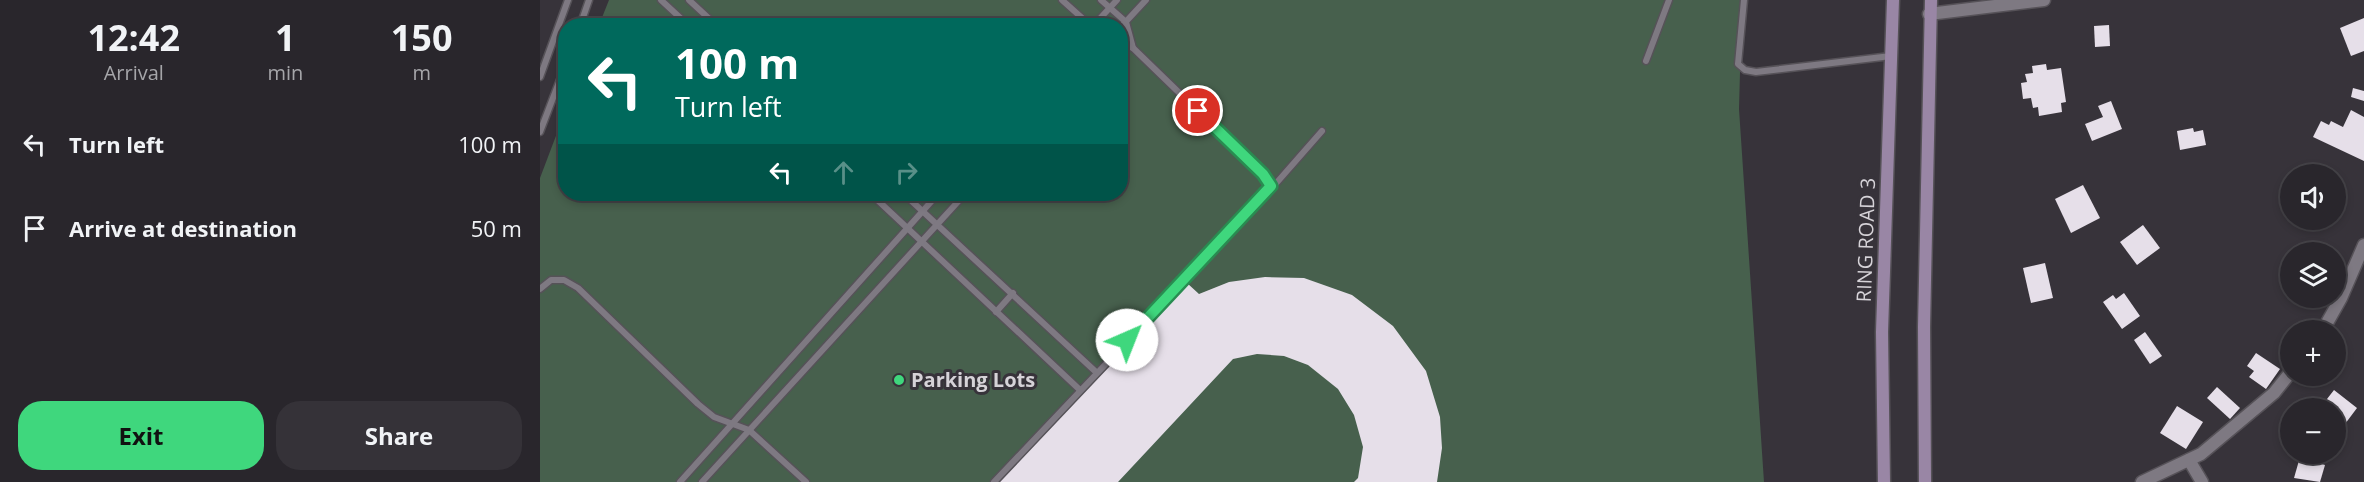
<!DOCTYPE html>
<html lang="en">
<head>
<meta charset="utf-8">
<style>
	:root { --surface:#29262c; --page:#353238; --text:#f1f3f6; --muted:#a5a5a9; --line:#454348; --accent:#3fd77d }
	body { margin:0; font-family:"Open Sans",sans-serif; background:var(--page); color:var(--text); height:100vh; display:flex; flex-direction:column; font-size:22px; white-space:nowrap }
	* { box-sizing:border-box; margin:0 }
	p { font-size:20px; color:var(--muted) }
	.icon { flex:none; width:33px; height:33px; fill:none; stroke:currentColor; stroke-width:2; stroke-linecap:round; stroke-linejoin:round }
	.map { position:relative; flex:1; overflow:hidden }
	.side { display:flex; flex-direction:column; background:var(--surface); width:540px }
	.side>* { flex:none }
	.guide { position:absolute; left:18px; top:18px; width:570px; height:183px; border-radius:24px; box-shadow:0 3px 9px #0003,0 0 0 2px var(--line); background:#00695c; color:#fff; overflow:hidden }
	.fabs { position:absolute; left:1740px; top:164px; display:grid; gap:12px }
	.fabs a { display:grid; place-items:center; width:66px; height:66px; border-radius:50%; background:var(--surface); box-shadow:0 3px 9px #0003,0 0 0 2px var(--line); font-size:30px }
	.pin { position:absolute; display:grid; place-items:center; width:51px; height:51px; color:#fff; margin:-26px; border:3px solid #fff; border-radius:50%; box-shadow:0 2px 6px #0007 }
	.me { position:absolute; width:66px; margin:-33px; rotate:44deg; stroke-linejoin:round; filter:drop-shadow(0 0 4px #0008) }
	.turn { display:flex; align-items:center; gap:21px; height:126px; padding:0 18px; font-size:27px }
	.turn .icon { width:78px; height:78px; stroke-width:2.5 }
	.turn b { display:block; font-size:42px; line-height:51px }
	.lanes { display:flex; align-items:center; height:57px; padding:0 18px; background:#0003; justify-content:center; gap:30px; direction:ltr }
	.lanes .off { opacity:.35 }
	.eta { display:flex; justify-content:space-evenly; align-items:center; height:102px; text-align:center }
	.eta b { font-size:36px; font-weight:700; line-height:42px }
	.primary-button { display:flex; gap:12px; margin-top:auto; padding:12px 18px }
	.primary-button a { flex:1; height:69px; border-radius:24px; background:var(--accent); color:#111; font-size:24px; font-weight:700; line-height:69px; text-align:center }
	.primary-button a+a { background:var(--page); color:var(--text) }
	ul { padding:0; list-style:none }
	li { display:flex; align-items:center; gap:18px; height:84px; padding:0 18px }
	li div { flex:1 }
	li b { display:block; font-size:22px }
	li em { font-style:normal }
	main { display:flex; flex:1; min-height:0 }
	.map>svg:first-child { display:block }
	.green { fill:#47604d }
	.building { fill:#e6dfe9 }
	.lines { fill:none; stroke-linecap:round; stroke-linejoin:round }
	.lane-casing { stroke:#565258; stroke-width:9 }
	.street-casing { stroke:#565258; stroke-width:15 }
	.secondary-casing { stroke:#565258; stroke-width:15 }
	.lane { stroke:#7e7982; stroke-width:6 }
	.street { stroke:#7e7982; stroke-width:12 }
	.secondary { stroke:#9986a5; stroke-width:12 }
	.route-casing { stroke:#298c51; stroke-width:15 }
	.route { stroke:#3fd77d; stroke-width:10 }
	.poi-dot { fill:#3fd77d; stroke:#37333a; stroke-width:2 }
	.labels { text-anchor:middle; stroke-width:6; stroke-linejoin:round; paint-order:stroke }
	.street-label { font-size:20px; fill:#d6d3d8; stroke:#37333a }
	.poi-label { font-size:20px; font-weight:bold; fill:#d6d3d8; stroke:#37333a; text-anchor:start }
</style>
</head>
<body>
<main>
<section class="side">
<div class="eta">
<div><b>12:42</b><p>Arrival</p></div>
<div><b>1</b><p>min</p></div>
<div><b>150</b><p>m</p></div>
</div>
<ul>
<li><svg class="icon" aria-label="left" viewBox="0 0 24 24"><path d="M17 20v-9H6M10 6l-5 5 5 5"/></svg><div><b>Turn left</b></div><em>100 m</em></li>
<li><svg class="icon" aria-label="arrive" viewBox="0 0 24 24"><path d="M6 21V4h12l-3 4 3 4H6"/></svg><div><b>Arrive at destination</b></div><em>50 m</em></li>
</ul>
<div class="primary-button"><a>Exit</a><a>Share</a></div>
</section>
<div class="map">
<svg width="1824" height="482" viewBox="0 0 1824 482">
	<rect width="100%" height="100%" fill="#37333a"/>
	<!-- green -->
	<path class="green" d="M 69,0 L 1202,0 L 1199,109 L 1224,482 L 0,482 L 0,178 L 25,112 L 26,194 L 580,194 L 580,26 L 59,25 Z"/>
	<!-- building -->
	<g class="building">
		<path d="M 1824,18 L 1824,51 L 1811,56 L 1800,28 Z"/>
		<path d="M 1569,25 L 1570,46 L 1555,47 L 1554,26 Z"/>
		<path d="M 1506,64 L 1507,70 L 1521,68 L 1526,102 L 1521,103 L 1522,112 L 1499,116 L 1498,107 L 1493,108 L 1491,98 L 1483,99 L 1481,83 L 1487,82 L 1485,74 L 1493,73 L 1492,66 Z"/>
		<path d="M 1813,88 L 1824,91 L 1824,101 L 1811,97 Z"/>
		<path d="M 1571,101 L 1582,129 L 1552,141 L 1545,124 L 1563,117 L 1558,106 Z"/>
		<path d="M 1811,110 L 1824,117 L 1824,161 L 1773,137 L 1781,121 L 1789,125 L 1791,121 L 1803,127 Z"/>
		<path d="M 1653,128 L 1654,132 L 1663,130 L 1666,145 L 1640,150 L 1637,131 Z"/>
		<path d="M 1543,185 L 1560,218 L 1531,233 L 1515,199 Z"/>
		<path d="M 1603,225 L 1620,248 L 1597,265 L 1580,242 Z"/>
		<path d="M 1505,263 L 1513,298 L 1491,303 L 1483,268 Z"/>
		<path d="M 725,277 L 764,278 L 812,295 L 853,326 L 886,371 L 900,417 L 902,448 L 897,482 L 814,482 L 818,478 L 823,447 L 814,415 L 798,389 L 768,365 L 744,356 L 717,354 L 693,359 L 578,482 L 459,482 L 647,283 L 659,294 L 689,282 Z"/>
		<path d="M 1584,293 L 1600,316 L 1582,329 L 1563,302 L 1573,295 L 1576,299 Z"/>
		<path d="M 1605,332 L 1622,356 L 1610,364 L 1594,340 Z"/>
		<path d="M 1716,353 L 1740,369 L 1726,389 L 1709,377 L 1714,371 L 1707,366 Z"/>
		<path d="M 1677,387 L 1700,408 L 1690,419 L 1667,398 Z"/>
		<path d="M 1794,390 L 1817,408 L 1796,436 L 1796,408 L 1780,408 Z"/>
		<path d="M 1637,406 L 1663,422 L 1646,449 L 1620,433 Z"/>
		<path d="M 1760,457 L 1785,465 L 1780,482 L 1754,478 Z"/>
	</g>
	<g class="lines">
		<defs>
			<g id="lane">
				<path d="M 121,0 L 149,26"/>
				<path d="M 149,0 L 177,26"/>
				<path d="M 522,0 L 551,26"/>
				<path d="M 561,0 L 586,22 L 593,48"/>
				<path d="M 1204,0 L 1198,64 L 1205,70 L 1216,72 L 1351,56"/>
				<path d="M 40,26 L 49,0"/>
				<path d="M 553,26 L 577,0"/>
				<path d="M 580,28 L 606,0"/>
				<path d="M 580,44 L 593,48 L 723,174 L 731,186"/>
				<path d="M 1106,61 L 1129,0"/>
				<path d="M 0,77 L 28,0"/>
				<path d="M 0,132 L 26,64"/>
				<path d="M 331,194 L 540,390"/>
				<path d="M 364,194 L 556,372"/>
				<path d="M 0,289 L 11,280 L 24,280 L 38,288 L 158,404 L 174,417 L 209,430 L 266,482"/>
				<path d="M 456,312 L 473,293"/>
				<path d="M 140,482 L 398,194"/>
				<path d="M 162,482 L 425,194"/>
				<path d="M 454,482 L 724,197 L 782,131"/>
			</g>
			<g id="street">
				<path d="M 1389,14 L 1504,0"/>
				<path d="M 1783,330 L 1801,298 L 1824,245"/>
				<path d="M 1649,460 L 1662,482"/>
				<path d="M 1602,482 L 1661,454 L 1734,393 L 1750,373"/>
			</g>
			<g id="secondary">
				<path d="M 1344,482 L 1342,332 L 1353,0"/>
				<path d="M 1385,482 L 1384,327 L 1391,0"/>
			</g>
		</defs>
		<!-- lane casing -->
		<use href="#lane" class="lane-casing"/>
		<!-- street casing -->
		<use href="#street" class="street-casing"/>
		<!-- secondary casing -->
		<use href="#secondary" class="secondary-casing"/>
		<!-- lane -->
		<use href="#lane" class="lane"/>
		<!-- street -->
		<use href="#street" class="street"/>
		<!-- secondary -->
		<use href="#secondary" class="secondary"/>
	</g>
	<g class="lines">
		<defs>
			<path id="route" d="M 587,340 L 731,186 L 723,174 L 658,111"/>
		</defs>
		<!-- route casing -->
		<use href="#route" class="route-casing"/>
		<!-- route -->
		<use href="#route" class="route"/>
	</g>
	<!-- markers -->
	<circle class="poi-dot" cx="359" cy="380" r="6"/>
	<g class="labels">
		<!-- street labels -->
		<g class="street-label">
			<text transform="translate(1326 240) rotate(-88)" y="7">RING ROAD 3</text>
		</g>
		<!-- poi labels -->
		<g class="poi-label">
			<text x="371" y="387">Parking Lots</text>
		</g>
	</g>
</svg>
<div class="fabs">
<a><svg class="icon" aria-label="sound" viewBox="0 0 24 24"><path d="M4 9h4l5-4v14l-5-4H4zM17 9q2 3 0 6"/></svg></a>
<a><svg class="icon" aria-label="layers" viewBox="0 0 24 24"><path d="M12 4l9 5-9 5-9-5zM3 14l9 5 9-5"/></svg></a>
<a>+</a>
<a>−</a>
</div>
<div class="pin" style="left:658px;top:111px;background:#d93025"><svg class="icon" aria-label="arrive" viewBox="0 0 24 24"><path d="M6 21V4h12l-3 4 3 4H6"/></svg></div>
<svg class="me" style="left:587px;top:340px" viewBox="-20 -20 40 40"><circle r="19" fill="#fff"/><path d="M0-13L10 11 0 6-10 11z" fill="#3fd77d"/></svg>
<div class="guide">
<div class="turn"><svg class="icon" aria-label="left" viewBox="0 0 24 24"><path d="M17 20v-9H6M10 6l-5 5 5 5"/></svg><div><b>100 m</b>Turn left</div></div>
<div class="lanes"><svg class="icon" aria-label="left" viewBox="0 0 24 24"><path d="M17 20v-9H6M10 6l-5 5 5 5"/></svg><svg class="icon off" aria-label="ahead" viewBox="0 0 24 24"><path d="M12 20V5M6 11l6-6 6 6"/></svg><svg class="icon off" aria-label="right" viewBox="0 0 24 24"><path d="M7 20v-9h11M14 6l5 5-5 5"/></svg></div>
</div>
</div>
</main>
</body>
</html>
